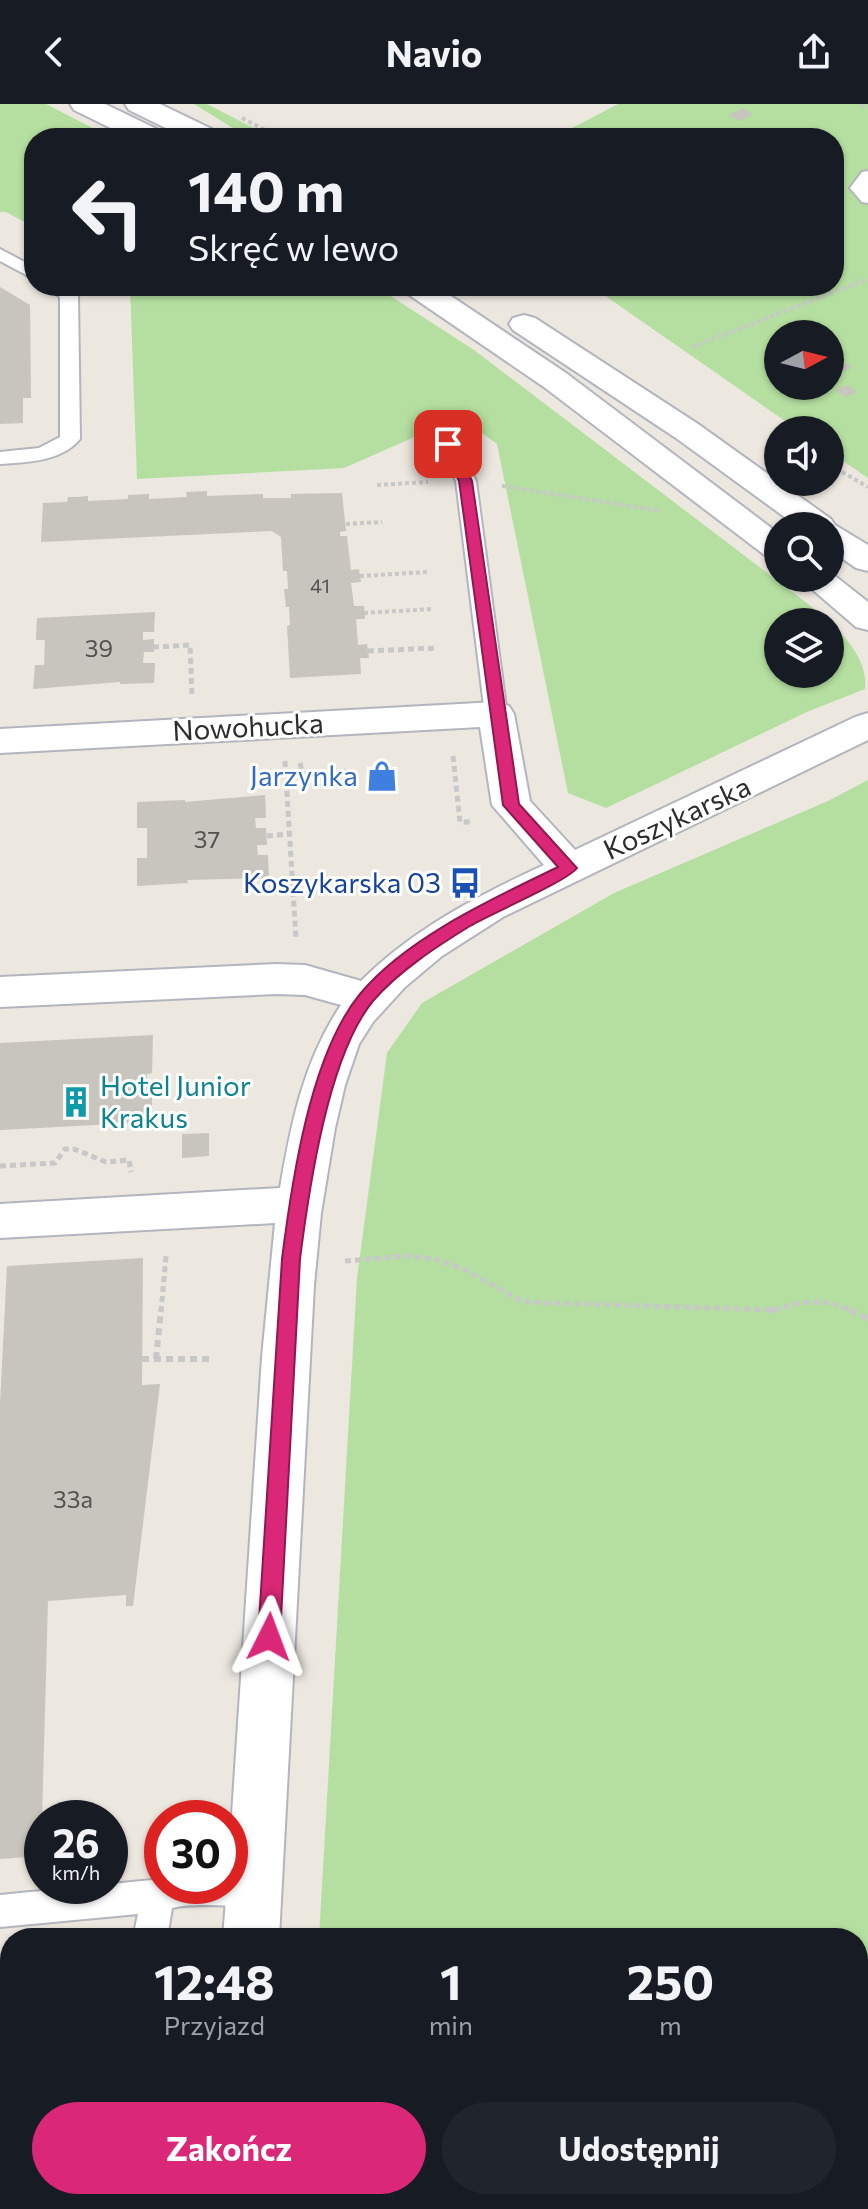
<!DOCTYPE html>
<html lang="pl">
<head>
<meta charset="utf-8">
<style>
	:root { --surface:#171b24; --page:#20242c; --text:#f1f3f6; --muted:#9ea1a6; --accent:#db2777 }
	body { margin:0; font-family:Commissioner,sans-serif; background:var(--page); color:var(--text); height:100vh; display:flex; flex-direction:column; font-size:30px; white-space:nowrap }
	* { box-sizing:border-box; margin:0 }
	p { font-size:26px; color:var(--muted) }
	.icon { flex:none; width:44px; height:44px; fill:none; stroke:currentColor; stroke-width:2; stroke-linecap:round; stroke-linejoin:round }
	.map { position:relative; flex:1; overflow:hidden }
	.drawer { position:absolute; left:0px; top:1824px; width:868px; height:282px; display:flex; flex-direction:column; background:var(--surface); border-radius:32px 32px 0 0; box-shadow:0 2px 6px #0004 }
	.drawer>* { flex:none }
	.top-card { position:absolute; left:24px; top:24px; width:820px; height:168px; border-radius:32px; box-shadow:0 2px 6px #0004; background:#171b24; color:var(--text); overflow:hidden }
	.needle { width:52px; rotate:83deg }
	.tools { position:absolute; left:764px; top:216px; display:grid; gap:16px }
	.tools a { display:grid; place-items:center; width:80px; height:80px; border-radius:50%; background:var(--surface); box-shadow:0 2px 6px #0004; font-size:40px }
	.speed { position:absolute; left:24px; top:1696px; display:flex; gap:16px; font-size:40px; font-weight:700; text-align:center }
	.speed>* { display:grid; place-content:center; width:104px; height:104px; border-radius:50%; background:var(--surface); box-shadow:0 2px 6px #0004; line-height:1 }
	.speed small { font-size:20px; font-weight:400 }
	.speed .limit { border:12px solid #d22; background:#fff; color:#111 }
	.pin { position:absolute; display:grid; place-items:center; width:68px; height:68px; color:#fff; margin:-34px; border-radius:16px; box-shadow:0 4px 12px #0006 }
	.me { position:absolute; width:88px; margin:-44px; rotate:3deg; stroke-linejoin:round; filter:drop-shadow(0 0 6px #0008) }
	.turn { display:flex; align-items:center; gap:28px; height:168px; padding:0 32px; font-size:36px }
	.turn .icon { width:104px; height:104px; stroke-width:2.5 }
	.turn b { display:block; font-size:56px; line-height:68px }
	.eta { display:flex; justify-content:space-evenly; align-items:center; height:136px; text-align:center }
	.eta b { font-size:48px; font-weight:700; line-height:56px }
	.action { display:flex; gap:16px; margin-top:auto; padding:16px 32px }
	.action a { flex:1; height:92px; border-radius:48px; background:var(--accent); color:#fff; font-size:32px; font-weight:700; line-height:92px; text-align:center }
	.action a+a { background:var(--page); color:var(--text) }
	header { display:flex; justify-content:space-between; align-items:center; height:104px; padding:0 32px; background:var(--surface); font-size:36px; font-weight:700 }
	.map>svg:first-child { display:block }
	.green { fill:#b5dfa0; fill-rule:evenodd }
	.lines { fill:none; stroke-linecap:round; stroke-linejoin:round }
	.stream { fill:#7ac9e6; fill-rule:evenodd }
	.building { fill:#c8c5be }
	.service-casing { stroke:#b3b5be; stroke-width:4 }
	.minor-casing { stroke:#b3b5be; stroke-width:4 }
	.secondary-casing { stroke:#b3b5be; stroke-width:4 }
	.path-far2 { stroke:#c8c8c8; stroke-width:4; stroke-dasharray:4 3; stroke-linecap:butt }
	.path-far1 { stroke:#c8c8c8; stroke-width:5; stroke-dasharray:6 4; stroke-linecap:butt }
	.path { stroke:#c8c8c8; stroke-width:6; stroke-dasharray:7 5; stroke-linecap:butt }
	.service { fill:#fff; fill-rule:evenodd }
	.minor { fill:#fff; fill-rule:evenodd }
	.secondary { fill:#fff; fill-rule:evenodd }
	.route { fill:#db2777; stroke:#8e194d; stroke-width:2 }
	.labels { text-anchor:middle; stroke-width:6; stroke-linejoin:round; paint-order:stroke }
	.far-number-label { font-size:20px; fill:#535250 }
	.number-label { font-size:24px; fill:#535250 }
	.street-label { font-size:28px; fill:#2c2c2c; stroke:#fff }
	.shop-label { font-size:28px; fill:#366cbe; stroke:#fff; text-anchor:end }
	.transit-label { font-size:28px; fill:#164399; stroke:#fff; text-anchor:end }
	.culture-label { font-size:28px; fill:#0d838f; stroke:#fff; text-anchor:start }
</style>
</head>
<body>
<header><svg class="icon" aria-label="back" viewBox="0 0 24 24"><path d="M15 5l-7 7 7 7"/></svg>Navio<svg class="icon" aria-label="share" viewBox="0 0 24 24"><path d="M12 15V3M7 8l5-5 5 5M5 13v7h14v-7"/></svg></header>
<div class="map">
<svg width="868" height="2105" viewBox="0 0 868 2105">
	<rect width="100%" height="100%" fill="#ece7df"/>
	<!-- green -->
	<g class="green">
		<path d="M 0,0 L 46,0 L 112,34 L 34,34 L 34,123 L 6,108 L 0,108 Z"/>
		<path d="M 194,0 L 207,0 L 273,34 L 249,34 Z"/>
		<path d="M 618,0 L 868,0 L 868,374 L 830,348 L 830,326 L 798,326 L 591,182 L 834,182 L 834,34 L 553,34 ZM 778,230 L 830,230 L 830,282 L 778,282 Z"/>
		<path d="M 130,182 L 375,182 L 474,246 L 829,516 C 847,535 868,557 865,585 L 809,607 L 606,704 L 568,689 L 497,340 L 460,313 L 344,364 L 137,375 ZM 830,518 L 830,570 L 778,570 L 778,518 Z"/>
		<path d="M 868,676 L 868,2105 L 388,2105 L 389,2096 L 858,2096 L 858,1834 L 319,1834 L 357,1174 L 387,949 L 422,899 L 614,789 L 828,697 Z"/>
	</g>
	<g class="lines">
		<!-- stream -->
		<path class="stream" d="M 858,2093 L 868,2096 L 868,2105 L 821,2105 L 815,2096 L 858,2096 Z"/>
	</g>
	<!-- building -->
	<g class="building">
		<path d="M 743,4 L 753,10 L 740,17 L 728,11 Z"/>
		<path d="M 0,183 L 30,201 L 31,294 L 23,294 L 23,319 L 0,320 Z"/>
		<path d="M 839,254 L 852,264 L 834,270 L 830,267 L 830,257 Z"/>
		<path d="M 847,281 L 858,288 L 846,293 L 835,286 Z"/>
		<path d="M 468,322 L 482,332 L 469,338 L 455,328 Z"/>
		<path d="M 207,387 L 207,392 L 263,390 L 263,394 L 291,394 L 291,390 L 342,389 L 346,427 L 340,428 L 340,432 L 347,432 L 351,466 L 359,465 L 361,478 L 351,479 L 354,502 L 364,502 L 365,515 L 356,515 L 358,541 L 367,540 L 369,554 L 360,554 L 361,570 L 290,574 L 287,522 L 290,521 L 289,503 L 286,503 L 284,485 L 288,485 L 287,467 L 283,467 L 281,433 L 272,427 L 41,438 L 43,399 L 67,398 L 68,393 L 77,393 L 88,392 L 88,397 L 128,395 L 128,391 L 149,390 L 149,395 L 187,393 L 186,388 Z"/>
		<path d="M 155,508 L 154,528 L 143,528 L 143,536 L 154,535 L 154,548 L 144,548 L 143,559 L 155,559 L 154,579 L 120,580 L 120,578 L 33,585 L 35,561 L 44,561 L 45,536 L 36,536 L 37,514 Z"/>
		<path d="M 393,665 L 394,678 L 371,680 L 370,666 Z"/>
		<path d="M 265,691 L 266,714 L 255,714 L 256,724 L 266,724 L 267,741 L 257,741 L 258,751 L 268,751 L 269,774 L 187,776 L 188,779 L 137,782 L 137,754 L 147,754 L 147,724 L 137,724 L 137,698 L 185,696 L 185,698 Z"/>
		<path d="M 153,931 L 152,969 L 147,970 L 147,978 L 152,978 L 152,1018 L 0,1026 L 0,939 Z"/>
		<path d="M 209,1029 L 209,1052 L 182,1054 L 182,1030 Z"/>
		<path d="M 143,1154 L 142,1281 L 160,1280 L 133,1502 L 126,1502 L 126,1491 L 48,1497 L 41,1752 L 0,1755 L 0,1300 L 7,1162 Z"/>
	</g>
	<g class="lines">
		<defs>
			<g id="service">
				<path d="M 868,67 L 868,99 L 862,98 L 850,84 L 862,68 Z"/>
				<path d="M 0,145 L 34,163 L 34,175 L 0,157 Z"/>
				<path d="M 45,182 L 67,182 L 78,191 L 80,335 C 61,358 27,358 0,360 L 0,348 L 39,344 L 60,333 L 60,193 Z"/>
				<path d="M 448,334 L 458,340 L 476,377 L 507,610 L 504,615 L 488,615 L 485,610 L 456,377 L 438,340 Z"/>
				<path d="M 230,1768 L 255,1769 L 267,1774 L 271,1785 L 267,1796 C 238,1808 203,1796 172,1804 L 167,1834 L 133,1834 L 138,1810 L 0,1823 L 0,1791 L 162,1775 L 162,1782 L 230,1782 Z"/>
				<path d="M 10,1911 L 10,1945 L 0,1947 L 0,1913 Z"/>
				<path d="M 10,2043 L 10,2079 L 0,2081 L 0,2045 Z"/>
			</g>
			<g id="minor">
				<path d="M 496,598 L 509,602 L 514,610 L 530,697 L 575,746 L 855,613 L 868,609 L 868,636 L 503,813 L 442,852 L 405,883 L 373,918 L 359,940 L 345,981 L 335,1024 L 321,1109 L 314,1181 L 279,1834 L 223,1834 L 227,1782 L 230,1782 L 230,1741 L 262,1253 L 275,1119 L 0,1134 L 0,1100 L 280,1084 C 291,1019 304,956 341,901 L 305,891 L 276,890 L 0,903 L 0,873 L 276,860 L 305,861 L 361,877 C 413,825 477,792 544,761 L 492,701 L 480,623 L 0,649 L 0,625 Z"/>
				<path d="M 199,2096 L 259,2096 L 258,2105 L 198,2105 Z"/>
			</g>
			<g id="secondary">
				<path d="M 70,0 L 105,0 L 163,28 L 167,34 L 131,34 L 74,6 Z"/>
				<path d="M 125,0 L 160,0 L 218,28 L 222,34 L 186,34 L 129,6 Z"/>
				<path d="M 401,182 L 436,182 L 566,269 L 778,429 L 778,455 L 766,452 L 544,283 L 405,188 Z"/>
				<path d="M 524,211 L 535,214 L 698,320 L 831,415 L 835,421 L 868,441 L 868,467 L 856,464 L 830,446 L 830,422 L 797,422 L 676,334 L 513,226 L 509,220 L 513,214 Z"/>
				<path d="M 830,468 L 868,498 L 868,526 L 856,523 L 799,474 L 830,474 Z"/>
			</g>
		</defs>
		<!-- service casing -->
		<use href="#service" class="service-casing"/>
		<!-- minor casing -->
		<use href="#minor" class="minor-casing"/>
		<!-- secondary casing -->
		<use href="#secondary" class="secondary-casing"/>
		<!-- path-far2 -->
		<g class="path-far2">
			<path d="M 860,0 L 868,3"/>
			<path d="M 242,14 L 280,34"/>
			<path d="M 573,27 L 587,34"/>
			<path d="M 692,243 L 868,175"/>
			<path d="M 830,361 L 868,383"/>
			<path d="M 377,381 L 428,378"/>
			<path d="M 502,382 L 662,407"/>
			<path d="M 346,420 L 382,418"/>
			<path d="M 360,472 L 427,468"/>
			<path d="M 364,509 L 432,505"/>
		</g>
		<!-- path-far1 -->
		<g class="path-far1">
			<path d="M 153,543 L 190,541 L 192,591"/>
			<path d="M 368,547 L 437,544"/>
			<path d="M 453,652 L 460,718 L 472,718"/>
			<path d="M 285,657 L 296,835"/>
			<path d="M 300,659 L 303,671 L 349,667"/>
			<path d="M 267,732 L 289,730"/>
			<path d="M 0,1062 L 55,1059 L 65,1045 L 74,1045 L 106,1058 L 129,1056 L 131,1068"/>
			<path d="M 345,1157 L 405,1152 L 435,1155 L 463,1165 L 523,1198 L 774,1206 C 804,1196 825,1194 854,1208"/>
			<path d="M 161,1208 L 166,1152"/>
		</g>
		<!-- path -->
		<g class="path">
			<path d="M 770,1206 L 774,1206"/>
			<path d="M 850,1206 L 868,1215"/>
			<path d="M 142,1255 L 213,1255"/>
			<path d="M 156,1255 L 161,1206"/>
		</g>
		<!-- service -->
		<use href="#service" class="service"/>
		<!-- minor -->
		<use href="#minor" class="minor"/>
		<!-- secondary -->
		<use href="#secondary" class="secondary"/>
	</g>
	<!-- route -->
	<path class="route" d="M 448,336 L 454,340 L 472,377 L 519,700 L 577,764 C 566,778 492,809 470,822 C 436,843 399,867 373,897 C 328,952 309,1084 300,1155 L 280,1533 L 277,1539 L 269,1542 L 262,1539 L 258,1533 L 282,1155 C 292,1076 310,951 360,890 C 406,834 494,794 558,763 L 503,701 L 459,377 L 441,340 Z"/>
	<!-- icons -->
	<defs>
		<symbol id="shop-bare" viewBox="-9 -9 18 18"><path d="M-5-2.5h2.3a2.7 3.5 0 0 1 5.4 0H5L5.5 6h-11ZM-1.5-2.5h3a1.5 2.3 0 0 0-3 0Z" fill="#3f7fe0" stroke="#fff" stroke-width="2.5" paint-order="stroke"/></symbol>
		<symbol id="bus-bare" viewBox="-9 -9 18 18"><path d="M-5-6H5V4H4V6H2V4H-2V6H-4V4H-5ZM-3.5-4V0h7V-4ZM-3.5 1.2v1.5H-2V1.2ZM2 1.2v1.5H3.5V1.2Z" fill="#1a4fb4" stroke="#fff" stroke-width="2.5" paint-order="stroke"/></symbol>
		<symbol id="building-bare" viewBox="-9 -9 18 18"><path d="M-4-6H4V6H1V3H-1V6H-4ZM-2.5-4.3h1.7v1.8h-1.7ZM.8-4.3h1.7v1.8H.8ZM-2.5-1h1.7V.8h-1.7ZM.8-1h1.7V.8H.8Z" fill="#0f9aa8" stroke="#fff" stroke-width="2.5" paint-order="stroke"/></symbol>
	</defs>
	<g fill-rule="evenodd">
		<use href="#shop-bare" x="360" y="650" width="44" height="44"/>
		<use href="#bus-bare" x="443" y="757" width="44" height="44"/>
		<use href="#building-bare" x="54" y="976" width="44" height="44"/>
	</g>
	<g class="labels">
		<!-- far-number labels -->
		<g class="far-number-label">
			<text x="320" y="489">41</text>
		</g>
		<!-- number labels -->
		<g class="number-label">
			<text x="99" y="553">39</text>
			<text x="207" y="744">37</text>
			<text x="73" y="1404">33a</text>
		</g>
		<!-- street labels -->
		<g class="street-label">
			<text transform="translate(248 623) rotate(-3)" y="10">Nowohucka</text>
			<text transform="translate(677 714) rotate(-25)" y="10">Koszykarska</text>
		</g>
		<!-- shop labels -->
		<g class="shop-label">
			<text x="358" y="682">Jarzynka</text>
		</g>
		<!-- transit labels -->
		<g class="transit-label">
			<text x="441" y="789">Koszykarska 03</text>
		</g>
		<!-- culture labels -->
		<g class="culture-label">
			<text x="100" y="992">Hotel Junior<tspan x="100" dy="32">Krakus</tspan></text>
		</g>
	</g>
</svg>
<div class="tools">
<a><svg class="needle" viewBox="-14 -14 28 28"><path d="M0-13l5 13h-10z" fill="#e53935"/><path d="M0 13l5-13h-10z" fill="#9ea1a6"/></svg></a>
<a><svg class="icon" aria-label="sound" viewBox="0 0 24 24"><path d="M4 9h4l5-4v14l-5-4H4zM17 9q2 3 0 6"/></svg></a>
<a><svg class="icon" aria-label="search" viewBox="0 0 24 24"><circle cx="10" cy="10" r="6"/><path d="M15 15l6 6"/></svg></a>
<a><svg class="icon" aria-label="layers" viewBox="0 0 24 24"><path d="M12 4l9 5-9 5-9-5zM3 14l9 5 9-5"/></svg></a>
</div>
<div class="speed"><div>26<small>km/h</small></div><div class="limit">30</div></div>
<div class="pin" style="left:448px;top:340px;background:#d93025"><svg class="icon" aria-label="arrive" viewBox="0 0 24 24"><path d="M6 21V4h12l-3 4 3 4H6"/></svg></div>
<svg class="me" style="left:269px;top:1533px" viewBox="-20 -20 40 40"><path d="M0-17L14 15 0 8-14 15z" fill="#db2777" stroke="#fff" stroke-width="4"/></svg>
<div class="top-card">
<div class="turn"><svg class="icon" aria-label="left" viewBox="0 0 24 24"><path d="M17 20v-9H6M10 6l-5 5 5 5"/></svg><div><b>140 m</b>Skręć w lewo</div></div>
</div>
<section class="drawer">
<div class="eta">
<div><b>12:48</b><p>Przyjazd</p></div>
<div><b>1</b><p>min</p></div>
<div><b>250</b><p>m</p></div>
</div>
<div class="action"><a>Zakończ</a><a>Udostępnij</a></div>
</section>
</div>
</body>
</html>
